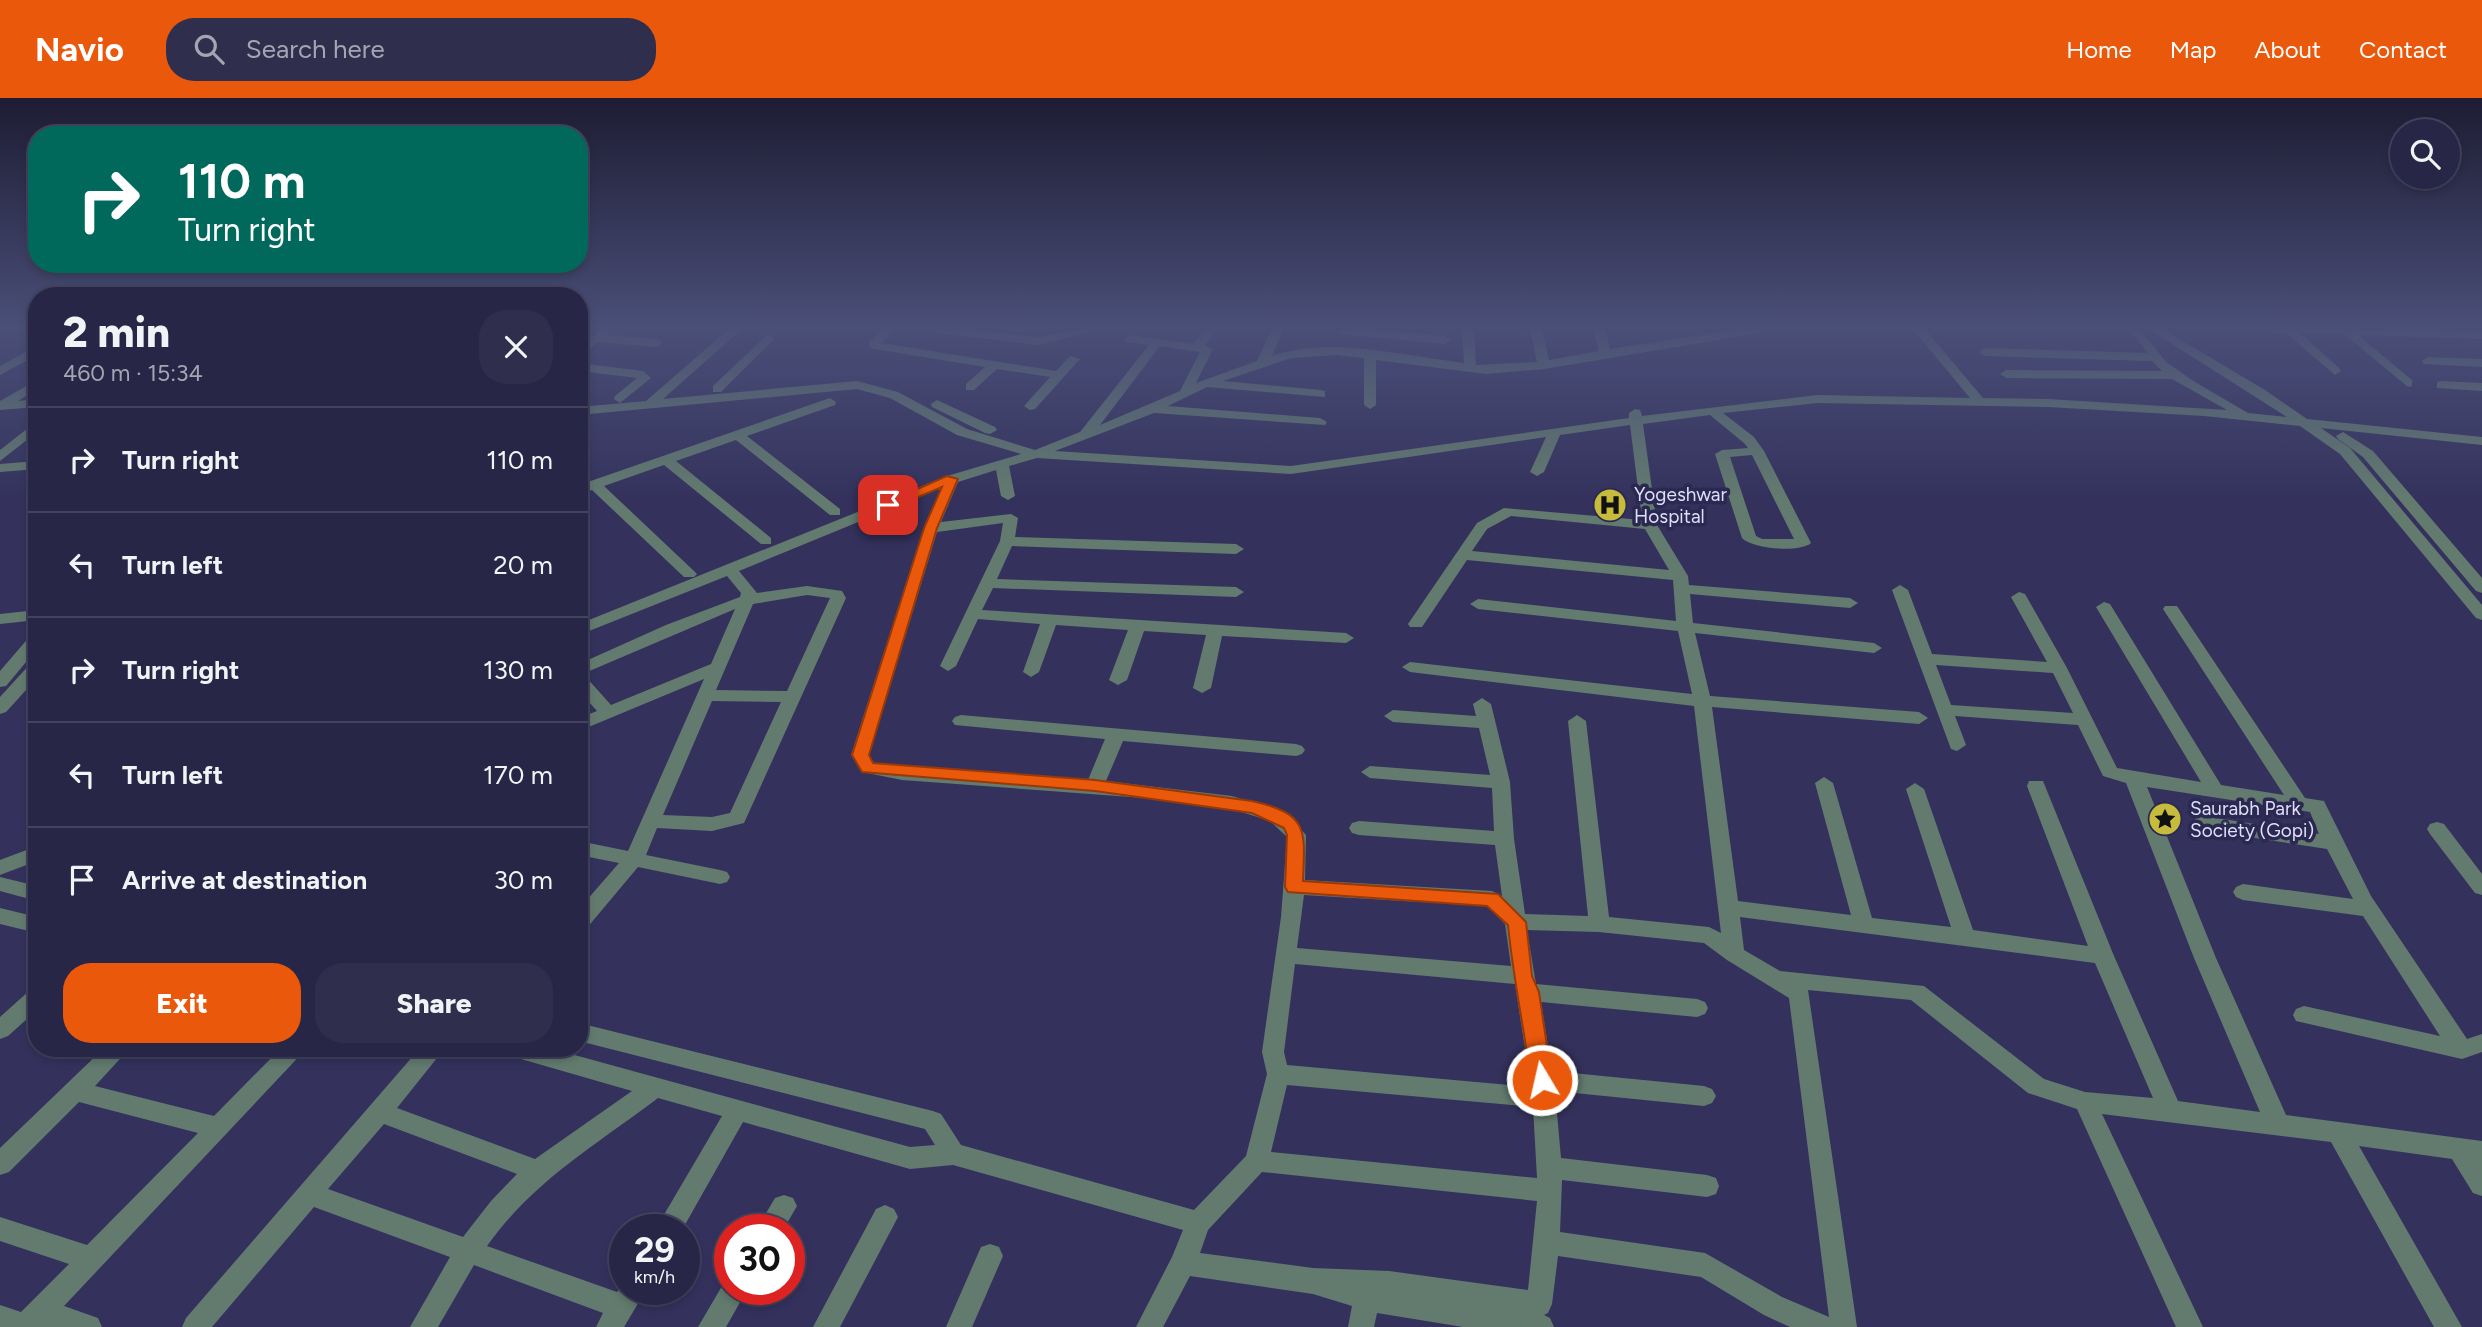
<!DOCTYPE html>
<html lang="en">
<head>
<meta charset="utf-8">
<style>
	:root { --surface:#272646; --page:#2f2e4d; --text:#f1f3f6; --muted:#a4a5b3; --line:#43435f; --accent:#ea580c }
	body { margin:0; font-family:Figtree,sans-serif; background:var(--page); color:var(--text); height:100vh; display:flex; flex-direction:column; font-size:26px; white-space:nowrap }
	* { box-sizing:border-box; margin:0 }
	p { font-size:23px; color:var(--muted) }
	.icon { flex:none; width:38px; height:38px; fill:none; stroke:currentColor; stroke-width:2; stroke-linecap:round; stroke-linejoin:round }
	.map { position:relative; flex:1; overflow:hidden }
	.sheet { position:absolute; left:28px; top:189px; width:560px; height:770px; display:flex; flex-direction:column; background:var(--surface); border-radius:28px; box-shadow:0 4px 10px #0003,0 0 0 2px var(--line) }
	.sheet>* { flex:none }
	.top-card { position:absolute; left:28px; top:28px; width:560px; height:147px; border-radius:28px; box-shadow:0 4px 10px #0003,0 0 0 2px var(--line); background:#00695c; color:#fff; overflow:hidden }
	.buttons { position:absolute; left:2390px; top:21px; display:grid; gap:14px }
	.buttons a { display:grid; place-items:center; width:70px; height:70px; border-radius:50%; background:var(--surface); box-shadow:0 4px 10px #0003,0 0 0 2px var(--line); font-size:35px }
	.speed { position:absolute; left:609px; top:1116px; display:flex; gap:14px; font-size:35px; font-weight:700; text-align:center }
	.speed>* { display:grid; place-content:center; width:91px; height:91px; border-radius:50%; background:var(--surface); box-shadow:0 4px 10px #0003,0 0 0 2px var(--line); line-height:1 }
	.speed small { font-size:18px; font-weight:400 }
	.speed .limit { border:10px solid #d22; background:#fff; color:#111 }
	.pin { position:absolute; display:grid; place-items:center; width:60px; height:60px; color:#fff; margin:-30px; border-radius:14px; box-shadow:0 4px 10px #0006 }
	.me { position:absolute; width:77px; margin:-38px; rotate:351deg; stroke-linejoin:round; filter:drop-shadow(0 0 5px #0008) }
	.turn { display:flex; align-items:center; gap:24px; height:147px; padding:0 35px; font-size:32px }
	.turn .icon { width:91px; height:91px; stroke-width:2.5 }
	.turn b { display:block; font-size:49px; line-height:60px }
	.round { display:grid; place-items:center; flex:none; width:74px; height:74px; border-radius:28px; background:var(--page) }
	.head { display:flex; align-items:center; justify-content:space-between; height:119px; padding:0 35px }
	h1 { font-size:42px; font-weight:800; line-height:52px }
	.primary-button { display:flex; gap:14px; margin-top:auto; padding:14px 35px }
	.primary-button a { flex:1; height:80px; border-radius:28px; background:var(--accent); color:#fff; font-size:28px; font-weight:800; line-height:80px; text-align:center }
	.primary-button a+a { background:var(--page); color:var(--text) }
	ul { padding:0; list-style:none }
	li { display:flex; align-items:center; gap:21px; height:105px; padding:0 35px; border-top:2px solid var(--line) }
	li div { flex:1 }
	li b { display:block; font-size:26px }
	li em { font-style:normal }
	header { display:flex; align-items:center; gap:42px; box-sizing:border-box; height:98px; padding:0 35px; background:var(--accent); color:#fff }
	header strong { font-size:33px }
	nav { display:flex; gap:38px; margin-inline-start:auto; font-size:24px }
	.search { width:490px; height:63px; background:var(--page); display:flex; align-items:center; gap:18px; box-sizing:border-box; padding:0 24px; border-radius:28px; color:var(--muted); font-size:26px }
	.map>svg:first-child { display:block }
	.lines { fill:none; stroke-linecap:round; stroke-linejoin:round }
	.minor { fill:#637b6f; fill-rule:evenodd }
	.route { fill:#ea580c; stroke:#983908; stroke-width:2 }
	.labels { text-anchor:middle; stroke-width:7; stroke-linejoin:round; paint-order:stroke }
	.poi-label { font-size:19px; fill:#dedffa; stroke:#2b2851; text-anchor:start }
</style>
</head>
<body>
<header>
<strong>Navio</strong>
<div class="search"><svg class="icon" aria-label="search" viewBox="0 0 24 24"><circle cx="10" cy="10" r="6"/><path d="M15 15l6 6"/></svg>Search here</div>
<nav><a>Home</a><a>Map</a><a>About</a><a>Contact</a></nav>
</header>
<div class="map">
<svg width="2482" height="1229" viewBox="0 0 2482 1229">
	<rect width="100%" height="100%" fill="#34325d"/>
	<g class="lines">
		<!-- minor -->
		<g class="minor">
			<path d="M 603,230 L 609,234 L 606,237 L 657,241 L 663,245 L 657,249 L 598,244 L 579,258 L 579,248 Z"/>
			<path d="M 730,230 L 742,231 L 663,301 L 857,283 L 898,294 L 967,331 L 1035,352 L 1080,334 L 1149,247 L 1126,244 L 1124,241 L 1130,237 L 1193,246 L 1207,230 L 1219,230 L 1205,247 L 1213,251 L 1196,285 L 1257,263 L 1272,230 L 1284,230 L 1272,258 C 1331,238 1403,258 1464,265 L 1462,230 L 1474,230 L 1476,267 L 1537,264 L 1530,230 L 1542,230 L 1549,262 L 1599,253 L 1593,230 L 1605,230 L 1610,251 L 1749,230 L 1778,230 L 1772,233 L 1544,271 L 1486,276 L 1376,262 L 1376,307 L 1370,311 L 1364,307 L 1364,260 L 1337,257 L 1291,260 L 1223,283 L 1321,292 L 1325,293 L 1325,299 L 1207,289 L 1168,308 L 1320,320 L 1327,324 L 1325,327 L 1154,315 L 1055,353 L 1291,368 L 1629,320 L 1629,315 L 1635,311 L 1640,312 L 1642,318 L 1817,297 L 1970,300 L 1912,230 L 1924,230 L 1983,300 L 2048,301 L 2227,312 L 2172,281 L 2006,280 L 2000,276 L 2006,272 L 2162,273 L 2152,263 L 1985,258 L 1979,254 L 1985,250 L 2147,255 L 2137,240 L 2125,230 L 2139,230 L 2166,264 L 2195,284 L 2248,315 L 2287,319 L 2147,230 L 2161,230 L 2265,292 L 2307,321 L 2482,339 L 2482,347 L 2321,330 L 2350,350 L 2482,507 L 2482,522 L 2476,520 L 2340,356 L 2300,328 L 2204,318 L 2048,309 L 1817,305 L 1723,315 L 1754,339 L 1764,353 L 1811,445 C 1800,455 1752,451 1742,440 L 1715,356 L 1722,352 L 1748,350 L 1744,345 L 1710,317 L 1643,326 L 1657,427 L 1688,478 L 1689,487 L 1850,500 L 1858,505 L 1850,510 L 1690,496 L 1693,525 L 1874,545 L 1882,550 L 1874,555 L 1695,535 L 1710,598 L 1919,614 L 1928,620 L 1919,626 L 1712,609 L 1738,803 L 1851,817 L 1815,685 L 1824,679 L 1833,685 L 1872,820 L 1951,829 L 1906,691 L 1915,685 L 1924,691 L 1973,832 L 2088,848 L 2027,688 L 2029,683 L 2043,683 L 2114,858 L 2178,1003 L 2260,1014 L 2194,860 L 2126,685 L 2103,678 L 2078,627 L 1955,618 L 1966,647 L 1957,653 L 1951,651 L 1892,492 L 1900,487 L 1908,492 L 1932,556 L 2047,564 L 2011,499 L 2019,494 L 2025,496 L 2067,570 L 2117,670 L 2201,684 L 2096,509 L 2104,504 L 2110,506 L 2221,687 L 2284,697 L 2163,511 L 2165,508 L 2177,508 L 2305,700 L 2324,703 L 2371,798 L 2467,941 L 2482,936 L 2482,954 L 2462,961 L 2296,923 L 2293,917 L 2296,911 L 2304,908 L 2440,938 L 2363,818 L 2243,802 L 2236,799 L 2233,794 L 2236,789 L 2243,786 L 2353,801 L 2327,751 L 2203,732 L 2196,730 L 2193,725 L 2196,720 L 2203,718 L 2319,736 L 2310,714 L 2147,689 L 2216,860 L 2286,1017 L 2482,1043 L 2482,1098 L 2473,1095 L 2452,1061 L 2359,1048 L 2462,1229 L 2434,1229 L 2331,1044 L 2102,1016 L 2203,1229 L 2176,1229 L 2077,1011 L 2028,995 L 1911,902 L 1808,892 L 1857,1229 L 1790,1229 L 1764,1217 L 1701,1179 L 1558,1158 L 1552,1206 L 1548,1215 L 1544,1217 L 1550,1220 L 1554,1229 L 1463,1229 L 1377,1215 L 1374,1229 L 1348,1229 L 1352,1208 L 1313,1196 L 1190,1178 L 1163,1229 L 1136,1229 L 1172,1159 L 1183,1132 L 953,1067 L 910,1071 L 743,1024 L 682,1132 L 655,1132 L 722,1018 L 658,1000 C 596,1047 533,1083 487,1148 L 617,1194 L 625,1183 L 625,1192 L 646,1192 L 624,1229 L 596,1229 L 603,1215 L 474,1167 L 438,1229 L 410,1229 L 450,1159 L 314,1109 L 212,1229 L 182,1229 L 186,1220 L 420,950 L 445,950 L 397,1010 L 535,1061 L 632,993 L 514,959 L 506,957 L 503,950 L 549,950 L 910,1049 L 935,1047 L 925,1031 L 579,943 L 579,925 L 933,1013 L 941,1016 L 961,1047 L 1194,1112 L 1246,1058 L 1267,976 L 1262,954 L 1281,819 L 1287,739 L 1270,723 L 1232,711 L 1171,702 L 902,682 L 862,674 L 851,657 L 924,430 L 941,390 L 739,473 L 757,495 L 807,488 L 842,493 L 846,500 L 744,725 L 712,733 L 657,730 L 646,757 L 720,772 L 727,774 L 730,779 L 727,784 L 720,786 L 638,769 L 586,831 L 579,833 L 579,811 L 619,765 L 579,757 L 579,743 L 628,753 L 704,581 L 579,633 L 579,620 L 597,613 L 579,593 L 579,566 L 666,527 L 740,499 L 741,495 L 727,478 L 579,537 L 579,526 L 947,378 L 1021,356 L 957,337 L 890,300 L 857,291 L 579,317 L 579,309 L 646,303 ZM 1160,248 L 1200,254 L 1180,293 L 1100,327 ZM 1630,327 L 1642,422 L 1504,410 L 1477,425 L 1408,526 L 1410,529 L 1422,529 L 1467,462 L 1673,482 L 1676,523 L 1478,501 L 1470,506 L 1478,511 L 1678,533 L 1692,596 L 1410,564 L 1402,569 L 1410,574 L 1694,608 L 1721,835 L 1709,829 L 1609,819 L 1586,623 L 1577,617 L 1568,623 L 1588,818 L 1525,816 L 1514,741 L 1510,684 L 1491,606 L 1482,600 L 1473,606 L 1476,618 L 1393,612 L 1384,618 L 1393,624 L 1479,630 L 1490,677 L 1370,668 L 1361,674 L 1370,680 L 1492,690 L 1494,733 L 1359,723 L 1352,725 L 1349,730 L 1352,735 L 1359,737 L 1495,747 L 1502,798 L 1492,793 L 1305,782 L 1306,737 L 1284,714 L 1232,698 L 1106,683 L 1123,643 L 1296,658 L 1302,656 L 1305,652 L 1302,648 L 1296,646 L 961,617 L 955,619 L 952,623 L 955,627 L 1105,641 L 1088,682 L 902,670 L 874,665 L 869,657 L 937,434 L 1003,425 L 1000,443 L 940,568 L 948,573 L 956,568 L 978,521 L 1040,526 L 1023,574 L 1031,579 L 1039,574 L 1056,527 L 1128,532 L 1109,582 L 1118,587 L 1127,582 L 1144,533 L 1206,537 L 1193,590 L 1202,595 L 1211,590 L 1222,538 L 1346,545 L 1354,540 L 1346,535 L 982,512 L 993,490 L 1236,499 L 1244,494 L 1236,489 L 997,481 L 1012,448 L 1236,456 L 1244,451 L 1236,446 L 1015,439 L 1018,420 L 1011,416 L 941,424 L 958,384 L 996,372 L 1001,398 L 1008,402 L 1015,398 L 1009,368 L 1037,360 L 1291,376 L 1546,339 L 1530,374 L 1537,378 L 1544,374 L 1560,337 ZM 1752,357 L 1794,441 L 1762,441 L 1756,438 L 1730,359 ZM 1511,418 L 1645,431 L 1669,472 L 1472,453 L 1487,431 ZM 807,497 L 830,500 L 787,593 L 716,592 L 753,506 ZM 735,511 L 711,566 L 611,607 L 585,578 L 580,577 ZM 1936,567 L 2053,575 L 2073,615 L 1951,607 ZM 712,603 L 781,604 L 730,715 L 712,719 L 663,717 ZM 1304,797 L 1487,808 L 1505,826 L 1511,868 L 1297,850 ZM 1740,819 L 2095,865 L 2153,1000 L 2085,994 L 2044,981 L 1924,888 L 1780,873 L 1744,852 ZM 1527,832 L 1599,834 L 1704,845 L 1727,862 L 1789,900 L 1829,1219 L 1782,1199 L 1705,1155 L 1560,1134 L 1562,1082 L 1707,1099 L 1716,1096 L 1719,1088 L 1716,1080 L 1707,1077 L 1561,1060 L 1555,993 L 1704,1008 L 1712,1005 L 1716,998 L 1712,991 L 1704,988 L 1552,973 L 1541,904 L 1697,919 L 1705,916 L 1708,910 L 1705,904 L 1697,901 L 1536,886 ZM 1295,866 L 1515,886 L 1531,989 L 1287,967 L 1284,954 ZM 1287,987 L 1533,1009 L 1537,1080 L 1271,1054 ZM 384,1026 L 517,1076 L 491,1103 L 463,1139 L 328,1091 ZM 1262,1074 L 1537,1103 L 1528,1192 L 1389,1173 L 1313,1170 L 1200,1155 L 1208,1132 Z"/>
			<path d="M 884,230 L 896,230 L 882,245 L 1056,273 L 1070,258 L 1080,261 L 1035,311 L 1030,312 L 1024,308 L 1050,279 L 997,271 L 974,292 L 966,292 L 966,286 L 985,269 L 869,250 L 869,244 Z"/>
			<path d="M 915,230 L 951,230 L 1038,239 L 1086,230 L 1108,230 L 1038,247 L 921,233 Z"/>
			<path d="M 1008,230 L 1049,230 L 1043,233 L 1013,234 Z"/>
			<path d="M 1343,230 L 1445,238 L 1451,242 L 1445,246 L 1339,236 L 1339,232 Z"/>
			<path d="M 2239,230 L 2482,233 L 2482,241 L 2358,237 L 2412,282 L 2412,288 L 2408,289 L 2344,236 L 2300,235 L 2339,270 L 2341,273 L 2335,277 L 2286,235 L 2245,233 Z"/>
			<path d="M 768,236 L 774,240 L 772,243 L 721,294 L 713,294 L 713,288 Z"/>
			<path d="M 37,248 L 37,257 L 0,277 L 0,268 Z"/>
			<path d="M 2428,259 L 2482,261 L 2482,269 L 2424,266 L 2422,263 Z"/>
			<path d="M 579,265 L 643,273 L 651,280 L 620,305 L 614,301 L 615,298 L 637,280 L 579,273 Z"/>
			<path d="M 37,282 L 37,291 L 18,303 L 37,301 L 37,309 L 0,312 L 0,303 Z"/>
			<path d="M 2441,283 L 2482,285 L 2482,293 L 2437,290 L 2437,284 Z"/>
			<path d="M 830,300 L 836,304 L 835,307 L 747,338 L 840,411 L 840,417 L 830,417 L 736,342 L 676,363 L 771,440 L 771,446 L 761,446 L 664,367 L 604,388 L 694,473 L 697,476 L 694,479 L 684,479 L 592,392 L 579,396 L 579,387 Z"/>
			<path d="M 937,302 L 995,329 L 997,332 L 990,336 L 985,335 L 932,309 L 931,306 Z"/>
			<path d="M 37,323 L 37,334 L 0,363 L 0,352 Z"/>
			<path d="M 2343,334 L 2373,353 L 2482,480 L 2482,495 L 2476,493 L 2363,359 L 2338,341 L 2336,338 Z"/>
			<path d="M 37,363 L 37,371 L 0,374 L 0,366 Z"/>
			<path d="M 37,512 L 37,522 L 0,526 L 0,516 Z"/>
			<path d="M 37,535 L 37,551 L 6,588 L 0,589 L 0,573 L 31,537 Z"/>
			<path d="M 37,564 L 37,580 L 6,614 L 0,616 L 0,599 L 31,565 Z"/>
			<path d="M 2437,724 L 2444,726 L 2482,776 L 2482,797 L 2475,795 L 2430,736 L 2427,731 L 2430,726 Z"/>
			<path d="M 37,748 L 37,763 L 0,777 L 0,762 Z"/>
			<path d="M 0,779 L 37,788 L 37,803 L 0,793 Z"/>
			<path d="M 0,810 L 37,819 L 37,835 L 0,826 Z"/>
			<path d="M 37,890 L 37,912 L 8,938 L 0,941 L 0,919 L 29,893 Z"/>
			<path d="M 104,950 L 130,950 L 95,988 L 214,1018 L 281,950 L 307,950 L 64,1208 L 98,1220 L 102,1229 L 0,1229 L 0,1207 L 21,1214 L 69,1166 L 0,1143 L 0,1119 L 87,1147 L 198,1035 L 79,1004 L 9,1074 L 0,1077 L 0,1050 Z"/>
			<path d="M 784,1097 L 793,1100 L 797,1108 L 783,1132 L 756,1132 L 775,1100 Z"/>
			<path d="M 885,1107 L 894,1111 L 898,1119 L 840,1229 L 813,1229 L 876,1111 Z"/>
			<path d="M 990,1146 L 999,1149 L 1003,1158 L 972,1229 L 946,1229 L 981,1149 Z"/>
			<path d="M 730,1181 L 730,1192 L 747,1192 L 726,1229 L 698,1229 L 725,1183 Z"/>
		</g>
	</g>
	<!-- sky -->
	<linearGradient id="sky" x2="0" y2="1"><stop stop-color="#1d1c33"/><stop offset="0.57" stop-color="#4a4f78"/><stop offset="1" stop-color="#4a4f78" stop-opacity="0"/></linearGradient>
	<rect width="2482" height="402" fill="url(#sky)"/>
	<!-- route -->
	<path class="route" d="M 947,378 L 958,381 L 937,430 L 869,657 L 873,665 L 1095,682 L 1252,703 C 1309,716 1305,731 1303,783 L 1498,796 L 1526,824 L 1532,878 L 1539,894 L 1552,982 L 1549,989 L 1542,991 L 1534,989 L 1531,982 C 1524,930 1513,879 1508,827 L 1487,808 L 1288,794 L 1285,789 L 1287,737 L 1284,730 L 1252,715 L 1095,693 L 862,674 L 852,657 L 924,430 L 942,389 L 892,410 L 881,407 Z"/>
	<!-- icons -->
	<defs>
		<symbol id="hospital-disc" viewBox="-11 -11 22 22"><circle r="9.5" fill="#c6bb3c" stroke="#2b2851"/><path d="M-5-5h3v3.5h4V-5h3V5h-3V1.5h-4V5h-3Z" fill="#111"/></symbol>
		<symbol id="sight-disc" viewBox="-11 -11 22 22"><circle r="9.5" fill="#c6bb3c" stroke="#2b2851"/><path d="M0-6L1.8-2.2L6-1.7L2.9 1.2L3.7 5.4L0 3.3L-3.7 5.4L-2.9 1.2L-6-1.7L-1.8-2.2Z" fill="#111"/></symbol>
	</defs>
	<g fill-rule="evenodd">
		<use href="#hospital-disc" x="1591" y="388" width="38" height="38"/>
		<use href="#sight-disc" x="2146" y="702" width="38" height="38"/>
	</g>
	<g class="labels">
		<!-- poi labels -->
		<g class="poi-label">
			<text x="1634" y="403">Yogeshwar<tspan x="1634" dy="22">Hospital</tspan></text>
			<text x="2190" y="717">Saurabh Park<tspan x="2190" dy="22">Society (Gopi)</tspan></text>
		</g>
	</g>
</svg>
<div class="buttons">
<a><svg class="icon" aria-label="search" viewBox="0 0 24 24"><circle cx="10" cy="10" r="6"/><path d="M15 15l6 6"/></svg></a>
</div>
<div class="speed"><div>29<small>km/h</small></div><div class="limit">30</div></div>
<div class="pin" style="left:888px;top:407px;background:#d93025"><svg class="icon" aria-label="arrive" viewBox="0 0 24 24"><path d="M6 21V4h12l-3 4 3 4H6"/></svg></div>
<svg class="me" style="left:1542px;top:982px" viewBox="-20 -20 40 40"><circle r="17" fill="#ea580c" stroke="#fff" stroke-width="3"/><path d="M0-11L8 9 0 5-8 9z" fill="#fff"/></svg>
<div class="top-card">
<div class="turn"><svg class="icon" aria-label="right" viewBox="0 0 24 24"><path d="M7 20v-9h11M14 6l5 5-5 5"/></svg><div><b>110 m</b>Turn right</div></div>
</div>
<section class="sheet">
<div class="head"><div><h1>2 min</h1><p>460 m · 15:34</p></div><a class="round"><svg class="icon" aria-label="close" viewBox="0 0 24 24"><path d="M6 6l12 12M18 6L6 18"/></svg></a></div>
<ul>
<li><svg class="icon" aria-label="right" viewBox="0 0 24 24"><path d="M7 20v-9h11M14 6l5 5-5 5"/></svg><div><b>Turn right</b></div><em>110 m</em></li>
<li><svg class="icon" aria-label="left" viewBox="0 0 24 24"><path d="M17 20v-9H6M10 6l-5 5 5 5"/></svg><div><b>Turn left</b></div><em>20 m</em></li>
<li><svg class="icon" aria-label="right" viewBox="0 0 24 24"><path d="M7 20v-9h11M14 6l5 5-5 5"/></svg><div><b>Turn right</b></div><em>130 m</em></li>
<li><svg class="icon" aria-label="left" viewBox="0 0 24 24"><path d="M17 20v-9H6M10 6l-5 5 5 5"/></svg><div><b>Turn left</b></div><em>170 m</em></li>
<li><svg class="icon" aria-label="arrive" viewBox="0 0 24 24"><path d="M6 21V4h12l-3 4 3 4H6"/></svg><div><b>Arrive at destination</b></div><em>30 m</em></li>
</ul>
<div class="primary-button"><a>Exit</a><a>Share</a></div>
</section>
</div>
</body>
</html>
